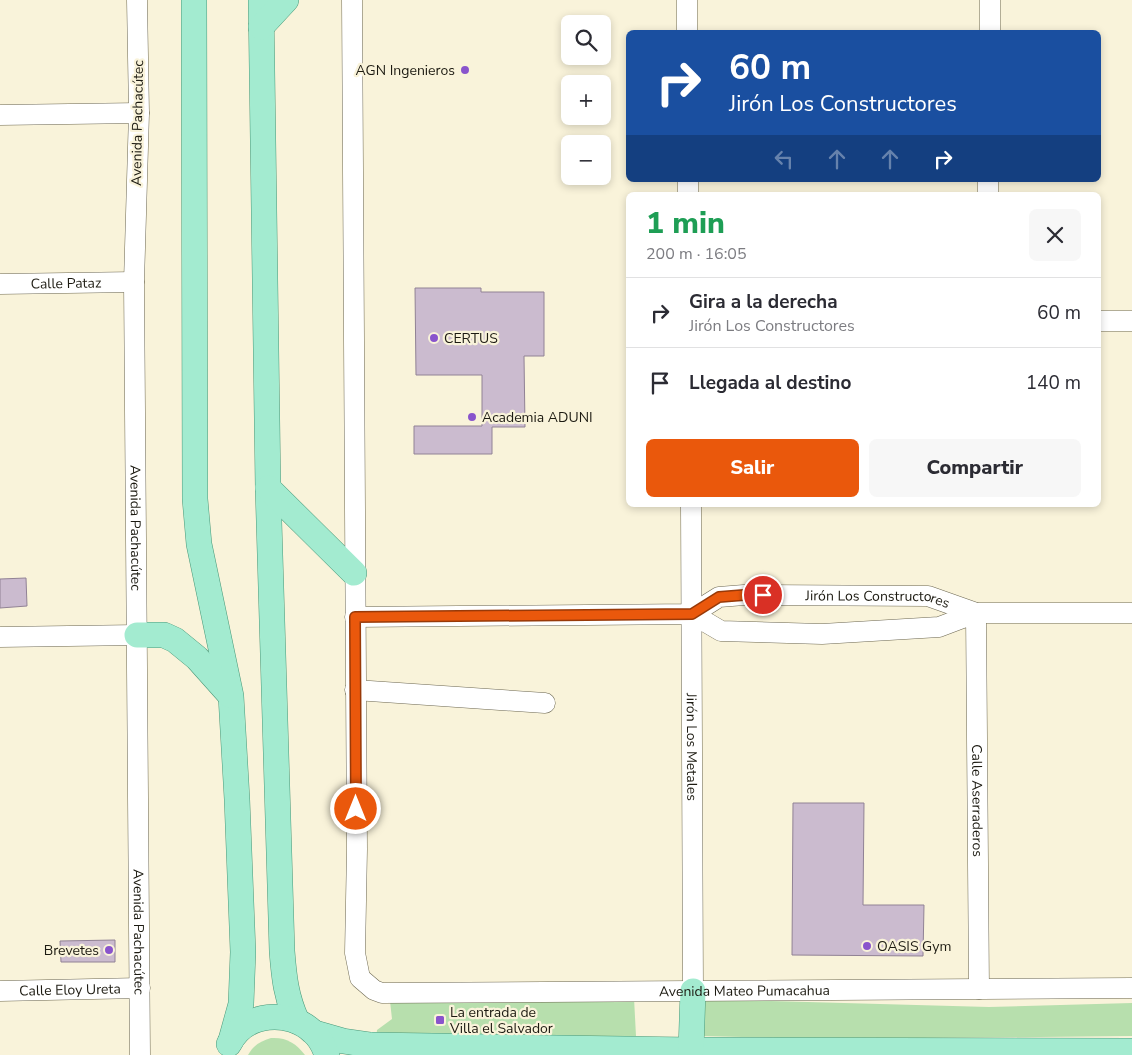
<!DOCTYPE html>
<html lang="es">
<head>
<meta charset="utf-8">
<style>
	:root { --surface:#fff; --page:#f7f7f7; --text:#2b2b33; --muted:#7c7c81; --line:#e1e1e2; --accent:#ea580c }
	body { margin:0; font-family:"Nunito Sans",sans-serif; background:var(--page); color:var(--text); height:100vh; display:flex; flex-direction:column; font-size:19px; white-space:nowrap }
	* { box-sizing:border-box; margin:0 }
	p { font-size:16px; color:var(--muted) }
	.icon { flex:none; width:28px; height:28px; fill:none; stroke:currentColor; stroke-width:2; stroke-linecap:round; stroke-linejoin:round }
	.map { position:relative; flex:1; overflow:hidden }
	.sheet { position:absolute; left:626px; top:192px; width:475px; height:315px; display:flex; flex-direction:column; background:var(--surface); border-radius:8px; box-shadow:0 2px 8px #0003 }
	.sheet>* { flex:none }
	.banner { position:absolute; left:626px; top:30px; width:475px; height:152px; border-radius:8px; box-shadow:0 2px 8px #0003; background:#1a4fa0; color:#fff; overflow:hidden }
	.fabs { position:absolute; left:561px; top:15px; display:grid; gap:10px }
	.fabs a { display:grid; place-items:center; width:50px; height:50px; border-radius:8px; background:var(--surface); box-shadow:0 2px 8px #0003; font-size:25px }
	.pin { position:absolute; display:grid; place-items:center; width:42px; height:42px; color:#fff; margin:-21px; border:2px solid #fff; border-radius:50%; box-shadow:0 1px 5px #0007 }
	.me { position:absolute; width:55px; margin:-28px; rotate:0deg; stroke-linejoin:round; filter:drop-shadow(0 0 4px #0008) }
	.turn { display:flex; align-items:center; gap:18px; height:105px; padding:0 20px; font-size:22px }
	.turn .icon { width:65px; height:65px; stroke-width:2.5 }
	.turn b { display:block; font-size:35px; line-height:42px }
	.lanes { display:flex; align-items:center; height:48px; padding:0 20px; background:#0003; justify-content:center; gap:25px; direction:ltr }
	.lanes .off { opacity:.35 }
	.round { display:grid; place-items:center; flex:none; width:52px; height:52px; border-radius:8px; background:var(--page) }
	.headline { display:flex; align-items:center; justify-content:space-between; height:85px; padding:0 20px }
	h1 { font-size:30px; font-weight:800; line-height:38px; color:#1e9e55 }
	.primary-button { display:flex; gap:10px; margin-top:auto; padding:10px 20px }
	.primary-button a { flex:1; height:58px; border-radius:8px; background:var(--accent); color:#fff; font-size:20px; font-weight:800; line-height:58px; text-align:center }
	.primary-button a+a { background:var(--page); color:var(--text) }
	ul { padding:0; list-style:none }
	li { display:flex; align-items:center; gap:15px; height:70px; padding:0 20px; border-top:1px solid var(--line) }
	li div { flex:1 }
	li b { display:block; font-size:19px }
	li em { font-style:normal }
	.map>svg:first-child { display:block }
	.green { fill:#b7dfad }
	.building { fill:#cbbbcf; stroke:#918295 }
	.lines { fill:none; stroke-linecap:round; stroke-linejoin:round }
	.minor-casing { stroke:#6d6852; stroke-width:21 }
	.major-casing { stroke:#4b9979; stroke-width:26 }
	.minor { stroke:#fff; stroke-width:20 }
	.major { stroke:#a3ebd0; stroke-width:25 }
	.route-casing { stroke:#983908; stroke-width:12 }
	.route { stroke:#ea580c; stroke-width:9 }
	.poi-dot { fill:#8954cc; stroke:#f9f3da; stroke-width:2 }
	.labels { text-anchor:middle; stroke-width:4.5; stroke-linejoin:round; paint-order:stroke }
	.poi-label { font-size:14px; fill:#1c1a11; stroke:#f9f3da; text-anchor:start }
	.street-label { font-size:14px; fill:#1c1a11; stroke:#f9f3da }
</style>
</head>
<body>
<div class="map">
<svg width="1132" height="1055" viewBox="0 0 1132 1055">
	<rect width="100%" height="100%" fill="#f9f3da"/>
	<!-- green -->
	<g class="green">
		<path d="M 634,998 L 636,1036 L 376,1039 L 377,1030 L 392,1019 L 390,1001 Z"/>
		<path d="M 700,999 L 989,1007 L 1132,1003 L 1132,1036 L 824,1039 L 700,1036 Z"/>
		<path d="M 271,1038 C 286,1037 296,1043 305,1055 L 248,1055 C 253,1046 260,1041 271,1038 Z"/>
	</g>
	<!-- building -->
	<g class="building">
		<path d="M 415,288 L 481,288 L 481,292 L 544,292 L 544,356 L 524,356 L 525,427 L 492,427 L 492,454 L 414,454 L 414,426 L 482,426 L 482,375 L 416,375 Z"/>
		<path d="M 26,578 L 27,606 L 0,608 L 0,579 Z"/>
		<path d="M 793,803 L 864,803 L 863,905 L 924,905 L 923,956 L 792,955 Z"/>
		<path d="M 115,940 L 115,962 L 61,962 L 60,941 Z"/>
	</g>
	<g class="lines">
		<defs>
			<g id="minor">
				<path id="s1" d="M 137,0 L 139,113 L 134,282 L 140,1055"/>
				<path id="s2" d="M 352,0 L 357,849 L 355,953 L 360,978 L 374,990 L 382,993 L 1132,988"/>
				<path d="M 687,0 L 687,32"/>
				<path d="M 990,32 L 990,0"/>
				<path d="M 0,115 L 139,113"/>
				<path d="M 688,180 L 688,195"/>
				<path d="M 988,195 L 988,180"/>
				<path id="s3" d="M 0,284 L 134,282"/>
				<path d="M 1099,321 L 1132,321"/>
				<path id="s4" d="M 691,505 L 693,991"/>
				<path id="s5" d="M 692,614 L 721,631 L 822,634 L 939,627 L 976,613 L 979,989"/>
				<path id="s6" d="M 355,617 L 692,614 L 719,597 L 744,595 L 928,596 L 976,613 L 1132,613"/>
				<path d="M 0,637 L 137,635"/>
				<path d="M 355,690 L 545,703"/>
				<path id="s7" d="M 0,991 L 140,988"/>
			</g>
			<g id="major">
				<path d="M 194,0 L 195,499 L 199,544 L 231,696 L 237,799 L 243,952 L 241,1004 L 231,1040"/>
				<path d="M 261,0 L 268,488 L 282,951 C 284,977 286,997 297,1021"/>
				<path d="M 261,27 L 286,0"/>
				<path d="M 268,488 L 354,573"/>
				<path d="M 137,635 L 164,635 L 175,640 L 197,658 L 230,695"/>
				<path d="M 315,1033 L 343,1041 L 371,1045 L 691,1050 L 1132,1051"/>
				<path d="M 229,1044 C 245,1012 289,1009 313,1032 C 320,1038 324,1046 327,1055"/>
				<path d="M 691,1050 L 693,991"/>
			</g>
		</defs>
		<!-- minor casing -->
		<use href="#minor" class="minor-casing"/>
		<!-- major casing -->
		<use href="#major" class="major-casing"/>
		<!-- minor -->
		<use href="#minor" class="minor"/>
		<!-- major -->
		<use href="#major" class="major"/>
	</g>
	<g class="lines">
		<defs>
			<path id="route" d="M 356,809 L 355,617 L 692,614 L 719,597 L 744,595 L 763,595"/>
		</defs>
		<!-- route casing -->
		<use href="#route" class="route-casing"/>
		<!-- route -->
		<use href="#route" class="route"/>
	</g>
	<!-- markers -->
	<g class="poi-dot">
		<circle cx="465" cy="70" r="5"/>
		<circle cx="434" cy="338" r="5"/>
		<circle cx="472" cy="417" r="5"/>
		<circle cx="867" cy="946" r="5"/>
		<circle cx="109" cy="950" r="5"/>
		<rect x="435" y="1015" width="10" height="10" rx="2.5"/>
	</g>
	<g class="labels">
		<!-- poi labels -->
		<g class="poi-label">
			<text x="455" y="75" text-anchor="end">AGN Ingenieros</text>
			<text x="444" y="343">CERTUS</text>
			<text x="482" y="422">Academia ADUNI</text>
			<text x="877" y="951">OASIS Gym</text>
			<text x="99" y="955" text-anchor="end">Brevetes</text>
			<text x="450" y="1017">La entrada de<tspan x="450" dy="16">Villa el Salvador</tspan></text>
		</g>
		<!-- street labels -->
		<g class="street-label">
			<text transform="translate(137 123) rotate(-89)" y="5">Avenida Pachacútec</text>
			<text dy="5" stroke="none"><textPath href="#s3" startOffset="66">Calle Pataz</textPath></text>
			<text dy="5" stroke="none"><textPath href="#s1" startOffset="528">Avenida Pachacútec</textPath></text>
			<text dy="5" stroke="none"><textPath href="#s6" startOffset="528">Jirón Los Constructores</textPath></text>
			<text dy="5" stroke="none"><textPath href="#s4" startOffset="242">Jirón Los Metales</textPath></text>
			<text dy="5" stroke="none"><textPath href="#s5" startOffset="479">Calle Aserraderos</textPath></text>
			<text dy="5" stroke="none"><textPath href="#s1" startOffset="932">Avenida Pachacútec</textPath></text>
			<text dy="5" stroke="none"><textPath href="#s7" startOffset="70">Calle Eloy Ureta</textPath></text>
			<text dy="5" stroke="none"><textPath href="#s2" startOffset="1368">Avenida Mateo Pumacahua</textPath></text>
		</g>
	</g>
</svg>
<div class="fabs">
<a><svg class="icon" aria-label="search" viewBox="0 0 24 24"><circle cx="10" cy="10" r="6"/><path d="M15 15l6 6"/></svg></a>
<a>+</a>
<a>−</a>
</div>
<div class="pin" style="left:763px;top:595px;background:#d93025"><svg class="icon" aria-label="arrive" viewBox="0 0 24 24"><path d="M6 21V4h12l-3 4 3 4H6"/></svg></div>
<svg class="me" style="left:356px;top:809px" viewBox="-20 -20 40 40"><circle r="17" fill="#ea580c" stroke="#fff" stroke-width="3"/><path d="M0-11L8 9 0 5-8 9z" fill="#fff"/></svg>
<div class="banner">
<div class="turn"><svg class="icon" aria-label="right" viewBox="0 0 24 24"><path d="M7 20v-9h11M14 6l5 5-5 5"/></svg><div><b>60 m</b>Jirón Los Constructores</div></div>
<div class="lanes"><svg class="icon off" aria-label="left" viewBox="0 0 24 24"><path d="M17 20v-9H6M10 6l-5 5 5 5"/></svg><svg class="icon off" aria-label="ahead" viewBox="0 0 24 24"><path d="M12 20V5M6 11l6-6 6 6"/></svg><svg class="icon off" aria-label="ahead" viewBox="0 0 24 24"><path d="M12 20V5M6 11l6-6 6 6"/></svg><svg class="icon" aria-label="right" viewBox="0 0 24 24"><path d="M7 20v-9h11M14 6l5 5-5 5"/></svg></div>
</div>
<section class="sheet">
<div class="headline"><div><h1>1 min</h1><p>200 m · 16:05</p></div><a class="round"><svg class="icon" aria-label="close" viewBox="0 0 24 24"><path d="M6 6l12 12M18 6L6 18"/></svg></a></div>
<ul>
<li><svg class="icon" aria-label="right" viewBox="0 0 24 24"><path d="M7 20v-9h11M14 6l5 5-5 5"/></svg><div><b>Gira a la derecha</b><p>Jirón Los Constructores</p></div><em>60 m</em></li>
<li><svg class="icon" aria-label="arrive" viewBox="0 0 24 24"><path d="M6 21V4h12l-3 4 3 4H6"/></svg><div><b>Llegada al destino</b></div><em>140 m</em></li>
</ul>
<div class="primary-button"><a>Salir</a><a>Compartir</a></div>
</section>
</div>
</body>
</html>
